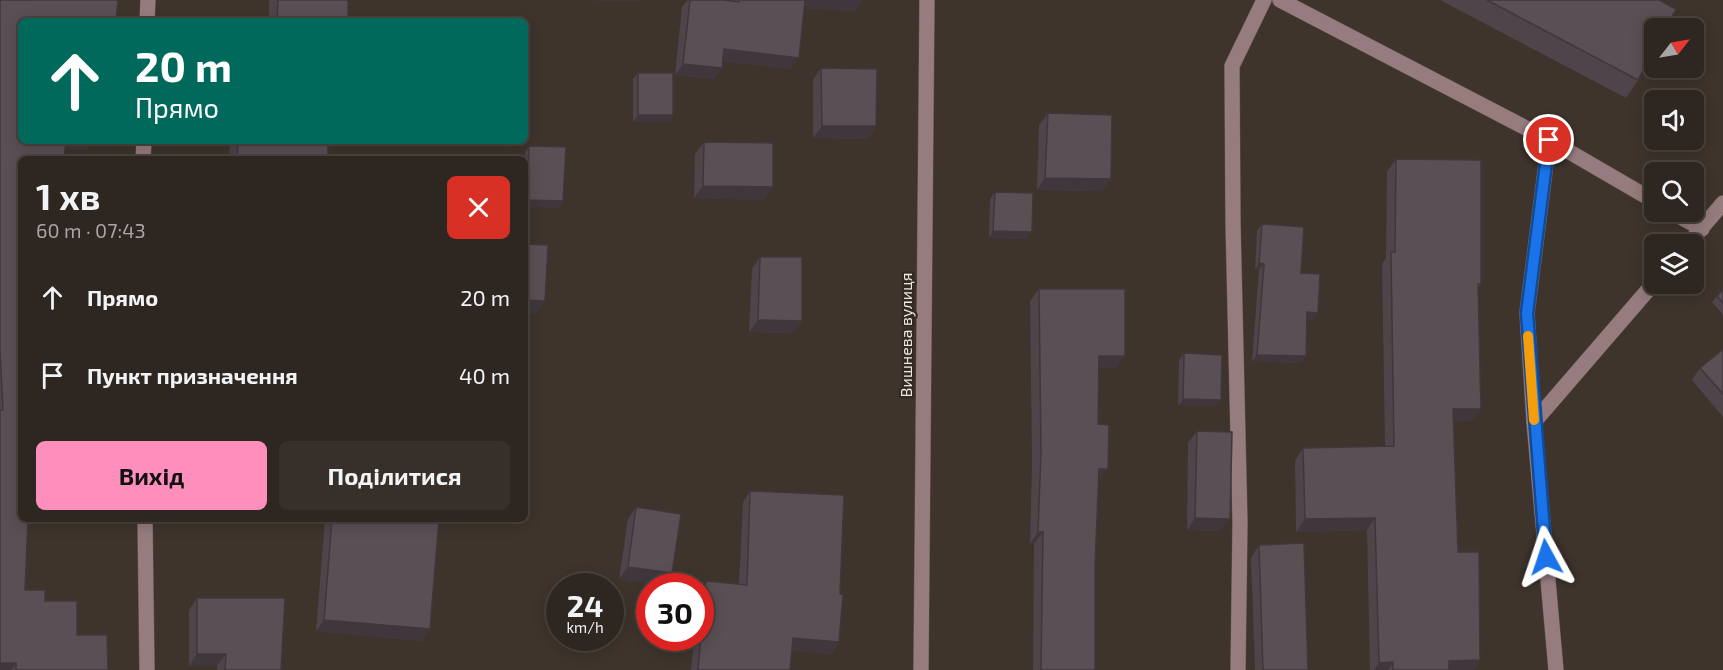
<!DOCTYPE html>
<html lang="uk">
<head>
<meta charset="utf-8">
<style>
	:root { --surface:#2e2721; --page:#362f2a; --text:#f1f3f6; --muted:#a7a5a5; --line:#49443f; --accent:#fe8ebb }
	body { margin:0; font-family:"Exo 2",sans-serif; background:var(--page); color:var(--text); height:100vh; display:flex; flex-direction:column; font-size:22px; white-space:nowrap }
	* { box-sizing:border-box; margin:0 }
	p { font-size:20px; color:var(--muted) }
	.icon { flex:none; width:33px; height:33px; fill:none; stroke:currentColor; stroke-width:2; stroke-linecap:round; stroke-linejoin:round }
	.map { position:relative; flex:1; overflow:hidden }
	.drawer { position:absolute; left:18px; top:156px; width:510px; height:366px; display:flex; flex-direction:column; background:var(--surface); border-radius:9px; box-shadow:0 3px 15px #0003,0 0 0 2px var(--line) }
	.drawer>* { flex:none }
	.top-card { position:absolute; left:18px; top:18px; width:510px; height:126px; border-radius:9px; box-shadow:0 3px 15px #0003,0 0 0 2px var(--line); background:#00695c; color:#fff; overflow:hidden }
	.needle { width:39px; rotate:59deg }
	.fabs { position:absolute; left:1644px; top:18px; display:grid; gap:12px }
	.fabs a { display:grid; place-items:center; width:60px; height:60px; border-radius:9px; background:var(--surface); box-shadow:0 3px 15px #0003,0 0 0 2px var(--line); font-size:30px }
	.speed { position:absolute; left:546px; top:573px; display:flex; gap:12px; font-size:30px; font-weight:700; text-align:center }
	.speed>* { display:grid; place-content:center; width:78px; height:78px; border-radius:50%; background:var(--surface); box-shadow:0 3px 15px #0003,0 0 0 2px var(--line); line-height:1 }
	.speed small { font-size:15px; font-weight:400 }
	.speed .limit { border:9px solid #d22; background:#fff; color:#111 }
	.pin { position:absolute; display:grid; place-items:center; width:51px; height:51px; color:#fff; margin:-26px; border:3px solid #fff; border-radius:50%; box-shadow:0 2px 6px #0007 }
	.me { position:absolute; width:66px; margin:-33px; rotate:355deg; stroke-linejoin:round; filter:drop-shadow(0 0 4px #0008) }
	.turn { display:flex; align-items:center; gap:21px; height:126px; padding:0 18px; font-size:27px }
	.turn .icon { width:78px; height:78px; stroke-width:2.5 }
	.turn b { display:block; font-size:42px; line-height:51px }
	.round { display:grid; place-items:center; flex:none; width:63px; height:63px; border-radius:9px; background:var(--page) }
	.summary { display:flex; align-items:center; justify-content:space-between; height:102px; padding:0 18px }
	h1 { font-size:36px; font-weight:700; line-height:45px }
	.button { display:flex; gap:12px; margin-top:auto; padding:12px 18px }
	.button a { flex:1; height:69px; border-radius:9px; background:var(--accent); color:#111; font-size:24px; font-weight:700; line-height:69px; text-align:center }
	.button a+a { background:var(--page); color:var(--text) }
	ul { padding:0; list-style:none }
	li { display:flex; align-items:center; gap:18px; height:78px; padding:0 18px }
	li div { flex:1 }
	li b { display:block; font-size:22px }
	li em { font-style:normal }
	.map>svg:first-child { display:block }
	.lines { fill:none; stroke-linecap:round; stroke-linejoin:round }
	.minor-casing { stroke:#5a5149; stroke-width:16 }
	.minor { stroke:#967c7e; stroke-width:15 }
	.wall { fill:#4e444a }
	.shaded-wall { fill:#40373c }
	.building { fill:#5b4f56; stroke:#40373c; stroke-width:1.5 }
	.route-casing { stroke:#114b97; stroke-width:15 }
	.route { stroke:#1a73e8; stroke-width:10 }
	.slow { stroke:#f59e0b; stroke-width:10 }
	.labels { text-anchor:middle; stroke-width:4.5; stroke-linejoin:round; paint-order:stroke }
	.street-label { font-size:16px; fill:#eee8e3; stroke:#332a22 }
</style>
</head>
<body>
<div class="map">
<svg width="1723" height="670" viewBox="0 0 1723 670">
	<rect width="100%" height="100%" fill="#3e342c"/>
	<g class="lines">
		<defs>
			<g id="minor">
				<path d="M 1280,0 L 1549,140 L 1654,201"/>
				<path d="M 147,21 L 148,0"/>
				<path d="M 143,159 L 144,141"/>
				<path d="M 1672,212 L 1702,229"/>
				<path d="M 1688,244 L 1723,203"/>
				<path d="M 1534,422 L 1527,313 L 1549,140"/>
				<path d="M 145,519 L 147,670"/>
				<path d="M 921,670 L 927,0"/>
				<path d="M 1238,670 L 1240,522 L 1233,223 L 1232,66 L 1264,0"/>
				<path d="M 1556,670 L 1534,422 L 1654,283"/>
			</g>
		</defs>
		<!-- minor casing -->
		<use href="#minor" class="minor-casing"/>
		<!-- minor -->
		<use href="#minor" class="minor"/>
	</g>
	<!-- wall -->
	<g class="wall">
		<path d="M 0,0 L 21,141 L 92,141 L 85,150 L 66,148 L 21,159 L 25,590 L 45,601 L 77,635 L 108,670 L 0,670 Z"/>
		<rect x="269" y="0" width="79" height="21"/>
		<path d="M 688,0 L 732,1 L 732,0 L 863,0 L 855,11 L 804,8 L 791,69 L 723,61 L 722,68 L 714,79 L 675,75 L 682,7 Z"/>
		<path d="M 1440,0 L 1659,0 L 1638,80 L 1626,98 Z"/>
		<path d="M 821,68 L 876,126 L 868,139 L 813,138 L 813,80 Z"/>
		<path d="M 638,73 L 673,115 L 669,122 L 633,122 L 633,79 Z"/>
		<path d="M 1048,113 L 1102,191 L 1037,190 L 1039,125 Z"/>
		<path d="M 230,141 L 328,141 L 328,159 L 229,159 Z"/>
		<path d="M 704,142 L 773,187 L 764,200 L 694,198 L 695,154 Z"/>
		<path d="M 529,146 L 563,201 L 559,208 L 525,206 L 525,153 Z"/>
		<path d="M 1396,159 L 1481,284 L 1478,288 L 1472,421 L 1453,421 L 1458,552 L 1480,660 L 1474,670 L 1370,670 L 1367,530 L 1296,532 L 1295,461 L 1303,448 L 1385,446 L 1382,264 L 1386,258 L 1387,171 Z"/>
		<path d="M 995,192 L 1027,239 L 989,238 L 990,199 Z"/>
		<path d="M 1262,224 L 1301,273 L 1313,320 L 1307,319 L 1302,363 L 1252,361 L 1259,270 L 1255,270 L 1257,231 Z"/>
		<path d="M 760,257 L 802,321 L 794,333 L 749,332 L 752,269 Z"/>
		<path d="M 1039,289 L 1117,368 L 1099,368 L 1099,481 L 1095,565 L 1095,670 L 1033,670 L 1034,544 L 1030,544 L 1032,464 L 1030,301 Z"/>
		<path d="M 1723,290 L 1723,315 L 1712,302 L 1717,296 Z"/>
		<path d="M 1723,349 L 1723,417 L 1692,380 L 1700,368 Z"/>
		<path d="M 1184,353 L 1216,406 L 1178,406 L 1179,360 Z"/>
		<path d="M 1197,431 L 1221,531 L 1187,530 L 1188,443 Z"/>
		<path d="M 750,491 L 840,594 L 839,642 L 831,654 L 792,650 L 790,670 L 691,670 L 694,638 L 700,638 L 700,589 L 706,581 L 739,584 L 743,502 Z"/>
		<path d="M 636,507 L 664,585 L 619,579 L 628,519 Z"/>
		<path d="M 325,519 L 439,519 L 430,629 L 422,641 L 316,631 Z"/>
		<path d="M 1259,545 L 1308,670 L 1255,670 L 1251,558 Z"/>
		<path d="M 197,598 L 281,670 L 217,670 L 217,666 L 189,666 L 189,610 Z"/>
	</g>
	<!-- shaded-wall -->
	<g class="shaded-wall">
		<path d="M 595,0 L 641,0 L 640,1 L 594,1 Z"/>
		<path d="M 803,0 L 863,0 L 855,11 L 798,8 Z"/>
		<path d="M 724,49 L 799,58 L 791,69 L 716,60 Z"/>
		<path d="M 683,64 L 722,68 L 714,79 L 675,75 Z"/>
		<path d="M 638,115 L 673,115 L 669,122 L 633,122 Z"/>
		<path d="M 822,126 L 876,126 L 868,139 L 813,138 Z"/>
		<path d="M 63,141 L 92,141 L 85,150 L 59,147 Z"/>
		<path d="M 1045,178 L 1111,179 L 1102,191 L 1037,190 Z"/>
		<path d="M 703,186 L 773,187 L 764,200 L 694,198 Z"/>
		<path d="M 527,200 L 563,201 L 559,208 L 525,206 L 525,202 Z"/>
		<path d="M 993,231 L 1032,232 L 1027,239 L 989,238 Z"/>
		<path d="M 1259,263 L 1264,264 L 1259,270 L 1255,270 Z"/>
		<path d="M 525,300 L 545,301 L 536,314 L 525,313 Z"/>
		<path d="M 1307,312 L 1318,313 L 1313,320 L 1303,319 Z"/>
		<path d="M 758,320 L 802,321 L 794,333 L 749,332 Z"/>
		<path d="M 1257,355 L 1306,356 L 1302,363 L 1252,361 Z"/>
		<path d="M 1099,356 L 1125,356 L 1117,368 L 1090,368 Z"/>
		<path d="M 1183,399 L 1221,400 L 1216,406 L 1178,406 Z"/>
		<path d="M 1453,409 L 1481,409 L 1472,421 L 1444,422 Z"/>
		<path d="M 1099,469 L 1108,469 L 1099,481 L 1090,481 Z"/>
		<path d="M 1195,518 L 1230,519 L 1221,531 L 1187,530 Z"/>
		<path d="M 1375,518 L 1367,530 L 1296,532 L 1305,519 Z"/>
		<path d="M 1038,532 L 1043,532 L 1034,544 L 1030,544 Z"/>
		<path d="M 628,567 L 672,573 L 664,585 L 619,579 Z"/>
		<path d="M 324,620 L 430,629 L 422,641 L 316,631 Z"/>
		<path d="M 793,638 L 839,642 L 831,654 L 786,650 Z"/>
		<path d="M 197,654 L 226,654 L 217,666 L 189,666 Z"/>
		<path d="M 1480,660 L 1474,670 L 1443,670 L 1449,661 Z"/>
		<path d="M 1393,662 L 1388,670 L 1374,670 L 1379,663 Z"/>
		<path d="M 0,663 L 16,663 L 11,670 L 0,670 Z"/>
	</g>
	<!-- building -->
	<g class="building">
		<path d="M 0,0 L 118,0 L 116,21 L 21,21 L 21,141 L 66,141 L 64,159 L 21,159 L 21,519 L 28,519 L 25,590 L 45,590 L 45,601 L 77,601 L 77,635 L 107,635 L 108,670 L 16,670 L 16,663 L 0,663 L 0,410 L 3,410 L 0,349 Z"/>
		<path d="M 278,0 L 348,0 L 348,21 L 277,21 Z"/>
		<path d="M 690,0 L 724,0 L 739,2 L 739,0 L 805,0 L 799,58 L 724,49 L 722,68 L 683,64 Z"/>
		<path d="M 1487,0 L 1659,0 L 1676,9 L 1666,28 L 1654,28 L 1654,50 L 1638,80 Z"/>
		<path d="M 821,68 L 877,69 L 876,126 L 822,126 Z"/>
		<rect x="638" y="73" width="35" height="42"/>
		<path d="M 1048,113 L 1112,115 L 1111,179 L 1045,178 Z"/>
		<path d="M 238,141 L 328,141 L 328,159 L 237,159 Z"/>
		<path d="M 704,142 L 773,143 L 773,187 L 703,186 Z"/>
		<path d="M 529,146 L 566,147 L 563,201 L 527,200 Z"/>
		<path d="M 1396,159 L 1481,160 L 1481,284 L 1478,284 L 1481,409 L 1453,409 L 1458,552 L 1479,552 L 1480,660 L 1449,661 L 1449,670 L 1393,670 L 1393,662 L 1379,663 L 1375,518 L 1305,519 L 1303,448 L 1394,446 L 1391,252 L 1395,252 Z"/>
		<path d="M 995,192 L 1033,193 L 1032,232 L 993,231 Z"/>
		<path d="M 1262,224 L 1304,227 L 1301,273 L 1320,274 L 1318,313 L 1307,312 L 1306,356 L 1257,355 L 1264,264 L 1259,263 Z"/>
		<path d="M 525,244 L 548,245 L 545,301 L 525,300 Z"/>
		<path d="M 760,257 L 802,257 L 802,321 L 758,320 Z"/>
		<path d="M 1039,289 L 1125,289 L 1125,356 L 1099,356 L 1098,424 L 1109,425 L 1108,469 L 1099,469 L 1095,565 L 1095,670 L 1041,670 L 1043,532 L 1038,532 L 1041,452 Z"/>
		<path d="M 1723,290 L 1723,303 L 1717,296 Z"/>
		<path d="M 1723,349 L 1723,394 L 1700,368 Z"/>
		<path d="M 1184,353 L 1222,355 L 1221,400 L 1183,399 Z"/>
		<path d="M 1197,431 L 1232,432 L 1230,519 L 1195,518 Z"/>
		<path d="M 750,491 L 844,495 L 840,594 L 843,595 L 839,642 L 793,638 L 790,670 L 698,670 L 706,581 L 747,585 Z"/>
		<path d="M 636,507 L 681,514 L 672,573 L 628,567 Z"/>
		<path d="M 332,519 L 439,519 L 430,629 L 324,620 Z"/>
		<path d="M 1304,543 L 1308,670 L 1263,670 L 1259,545 Z"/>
		<path d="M 197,598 L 285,598 L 281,670 L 225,670 L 226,654 L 197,654 Z"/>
	</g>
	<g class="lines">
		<defs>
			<path id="route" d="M 1546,557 L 1527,313 L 1549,140"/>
		</defs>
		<!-- route casing -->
		<use href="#route" class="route-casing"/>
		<!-- route -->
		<use href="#route" class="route"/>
		<!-- slow -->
		<path class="slow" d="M 1528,336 L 1534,420"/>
	</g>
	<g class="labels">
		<!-- street labels -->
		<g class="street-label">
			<text transform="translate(906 335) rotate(-90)" y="6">Вишнева вулиця</text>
		</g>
	</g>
</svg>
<div class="fabs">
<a><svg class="needle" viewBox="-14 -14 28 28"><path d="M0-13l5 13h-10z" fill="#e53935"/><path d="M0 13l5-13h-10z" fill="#a7a5a5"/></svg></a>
<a><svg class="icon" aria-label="sound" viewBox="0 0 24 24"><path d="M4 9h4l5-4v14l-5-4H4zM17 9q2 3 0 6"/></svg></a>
<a><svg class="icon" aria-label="search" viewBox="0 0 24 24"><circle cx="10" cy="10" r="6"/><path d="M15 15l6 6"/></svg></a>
<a><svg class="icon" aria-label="layers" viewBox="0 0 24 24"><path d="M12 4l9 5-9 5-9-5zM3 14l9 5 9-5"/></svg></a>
</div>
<div class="speed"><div>24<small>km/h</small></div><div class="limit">30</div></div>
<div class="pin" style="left:1549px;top:140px;background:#d93025"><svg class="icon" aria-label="arrive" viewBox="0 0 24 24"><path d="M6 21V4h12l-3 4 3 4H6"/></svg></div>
<svg class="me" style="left:1546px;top:557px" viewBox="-20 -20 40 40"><path d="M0-17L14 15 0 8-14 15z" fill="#1a73e8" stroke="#fff" stroke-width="4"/></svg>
<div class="top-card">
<div class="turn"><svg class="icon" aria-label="ahead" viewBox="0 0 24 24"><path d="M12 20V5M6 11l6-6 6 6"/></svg><div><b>20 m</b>Прямо</div></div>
</div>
<section class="drawer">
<div class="summary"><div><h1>1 хв</h1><p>60 m · 07:43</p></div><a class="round" style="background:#d93025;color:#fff"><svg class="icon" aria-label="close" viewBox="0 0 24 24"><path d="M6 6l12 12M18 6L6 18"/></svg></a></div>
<ul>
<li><svg class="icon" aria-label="ahead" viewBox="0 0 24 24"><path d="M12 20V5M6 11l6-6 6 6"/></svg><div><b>Прямо</b></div><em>20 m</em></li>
<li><svg class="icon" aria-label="arrive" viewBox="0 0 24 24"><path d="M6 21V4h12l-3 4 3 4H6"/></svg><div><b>Пункт призначення</b></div><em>40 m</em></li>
</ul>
<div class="button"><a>Вихід</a><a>Поділитися</a></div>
</section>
</div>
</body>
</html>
